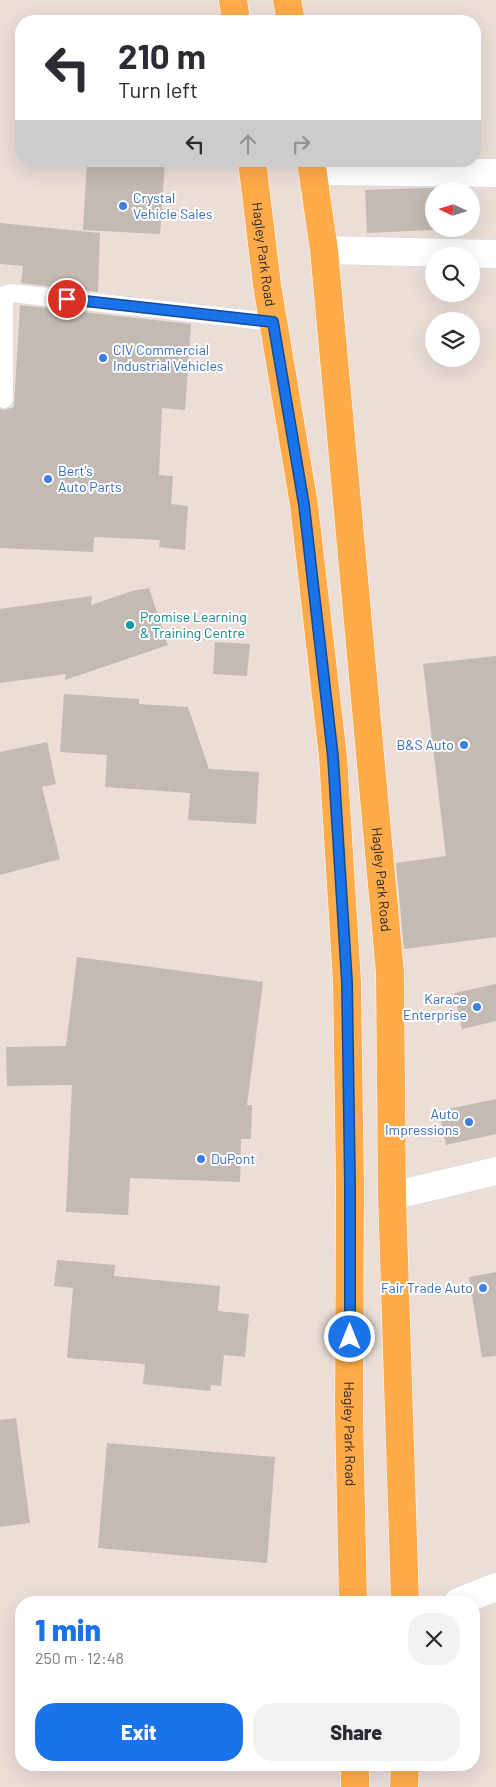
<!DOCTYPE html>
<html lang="en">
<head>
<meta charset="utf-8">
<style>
	:root { --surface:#fff; --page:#f2f2f3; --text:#2b2b33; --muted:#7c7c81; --accent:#1a73e8 }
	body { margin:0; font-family:Barlow,sans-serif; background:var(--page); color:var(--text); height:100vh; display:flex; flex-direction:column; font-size:19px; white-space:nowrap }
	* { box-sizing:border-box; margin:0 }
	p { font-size:16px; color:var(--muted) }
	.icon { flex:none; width:28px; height:28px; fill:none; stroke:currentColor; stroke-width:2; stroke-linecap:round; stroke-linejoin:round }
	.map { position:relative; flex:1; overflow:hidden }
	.side { position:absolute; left:15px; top:1596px; width:465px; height:175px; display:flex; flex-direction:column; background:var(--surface); border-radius:20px; box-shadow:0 5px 20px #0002 }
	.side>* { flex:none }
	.hud { position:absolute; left:15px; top:15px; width:466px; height:152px; border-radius:20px; box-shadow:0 5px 20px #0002; background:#fff; color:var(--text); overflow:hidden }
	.needle { width:32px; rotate:274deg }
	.buttons { position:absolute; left:425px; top:182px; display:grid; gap:10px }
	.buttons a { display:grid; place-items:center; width:55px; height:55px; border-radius:50%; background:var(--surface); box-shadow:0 5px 20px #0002; font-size:25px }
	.pin { position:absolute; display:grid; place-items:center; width:42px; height:42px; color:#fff; margin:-21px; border:2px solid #fff; border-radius:50%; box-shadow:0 1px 5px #0007 }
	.me { position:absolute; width:55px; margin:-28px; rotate:0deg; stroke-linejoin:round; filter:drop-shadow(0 0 4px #0008) }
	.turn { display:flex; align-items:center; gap:18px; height:105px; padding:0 20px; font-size:22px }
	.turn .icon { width:65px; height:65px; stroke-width:2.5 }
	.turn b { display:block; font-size:35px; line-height:42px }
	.lanes { display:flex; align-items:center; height:48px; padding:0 20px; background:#0003; justify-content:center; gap:25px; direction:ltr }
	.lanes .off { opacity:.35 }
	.round { display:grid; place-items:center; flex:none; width:52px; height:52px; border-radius:20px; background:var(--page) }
	.summary { display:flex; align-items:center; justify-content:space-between; height:85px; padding:0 20px }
	h1 { font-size:30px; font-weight:800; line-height:38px; color:var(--accent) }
	.action { display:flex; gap:10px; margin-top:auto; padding:10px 20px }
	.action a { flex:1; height:58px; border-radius:20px; background:var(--accent); color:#fff; font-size:20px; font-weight:800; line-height:58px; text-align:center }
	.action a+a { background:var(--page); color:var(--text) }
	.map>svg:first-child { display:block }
	.building { fill:#c3bab3 }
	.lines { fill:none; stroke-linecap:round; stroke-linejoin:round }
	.lane-casing { stroke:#ccd6e3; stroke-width:19 }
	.street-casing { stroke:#ccd6e3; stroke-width:29 }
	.secondary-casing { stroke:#ccd6e3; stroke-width:29 }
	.primary-casing { stroke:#fff; stroke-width:29 }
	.lane { stroke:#fff; stroke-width:18 }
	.street { stroke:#fff; stroke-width:28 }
	.secondary { stroke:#fff; stroke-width:28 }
	.primary { stroke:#ffab49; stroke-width:28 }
	.route-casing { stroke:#114b97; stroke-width:12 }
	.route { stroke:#1a73e8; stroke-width:9 }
	.shop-dot { fill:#3f7fe0; stroke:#fff; stroke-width:2 }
	.culture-dot { fill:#0f9aa8; stroke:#fff; stroke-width:2 }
	.labels { text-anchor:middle; stroke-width:4; stroke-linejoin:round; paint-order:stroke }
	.shop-label { font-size:14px; fill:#366cbe; stroke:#fff; text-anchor:start }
	.street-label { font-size:14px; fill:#272727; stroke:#fff }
	.culture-label { font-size:14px; fill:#0d838f; stroke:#fff; text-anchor:start }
</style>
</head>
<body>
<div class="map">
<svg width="496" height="1787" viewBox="0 0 496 1787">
	<rect width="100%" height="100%" fill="#ecded7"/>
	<!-- building -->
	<g class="building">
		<path d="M 87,161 L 165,161 L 160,234 L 83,230 Z"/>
		<path d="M 424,188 L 453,188 L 453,191 L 434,191 L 434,229 L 455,229 L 367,233 L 365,190 Z"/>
		<path d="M 0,223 L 100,233 L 98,292 L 21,283 L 23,266 L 0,264 Z"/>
		<path d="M 20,305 L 191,324 L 185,410 L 162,408 L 159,475 L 173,476 L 171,504 L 188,506 L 185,550 L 159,547 L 160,540 L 94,537 L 93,552 L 0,548 L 0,409 L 4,410 L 14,407 Z"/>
		<path d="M 149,588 L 168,645 L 65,680 L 66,674 L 0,683 L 0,609 L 92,596 L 91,605 L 132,591 Z"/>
		<path d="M 215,642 L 250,644 L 247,676 L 213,674 Z"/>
		<path d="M 496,656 L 496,937 L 404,949 L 396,863 L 446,856 L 423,664 Z"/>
		<path d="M 64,694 L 139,699 L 139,704 L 188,707 L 209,769 L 259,772 L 256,824 L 188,820 L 190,793 L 105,787 L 107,755 L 60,752 Z"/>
		<path d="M 47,742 L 56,784 L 42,787 L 60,859 L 0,875 L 0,752 Z"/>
		<path d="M 77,957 L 263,982 L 247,1105 L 252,1105 L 251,1139 L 241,1139 L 240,1182 L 130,1178 L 128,1215 L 66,1212 L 72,1085 L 7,1086 L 6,1047 L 66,1046 Z"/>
		<path d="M 496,984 L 496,1021 L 462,1029 L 454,993 Z"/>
		<path d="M 496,1099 L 496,1134 L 446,1145 L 439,1111 Z"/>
		<path d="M 57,1260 L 115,1265 L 114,1276 L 220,1286 L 218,1311 L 249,1314 L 245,1357 L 224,1355 L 221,1386 L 211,1385 L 210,1391 L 143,1384 L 145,1364 L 67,1358 L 73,1288 L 54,1286 Z"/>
		<path d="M 496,1272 L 496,1356 L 482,1357 L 469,1277 Z"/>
		<path d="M 16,1418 L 30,1523 L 0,1527 L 0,1420 Z"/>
		<path d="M 107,1443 L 275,1457 L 267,1563 L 98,1548 Z"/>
	</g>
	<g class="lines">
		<defs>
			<path id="lane" d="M 4,399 L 4,300 L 6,294 L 11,293 L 273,322"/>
			<g id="street">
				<path d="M 313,171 L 496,173"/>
				<path d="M 324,250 L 496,254"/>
				<path d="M 392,1196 L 496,1171"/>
			</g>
			<path id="secondary" d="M 458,1602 L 496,1587"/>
			<g id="primary">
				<path d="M 233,0 L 236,21"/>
				<path d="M 287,0 L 291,21"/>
				<path id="s1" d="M 252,161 L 267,285 L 304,505 L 333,757 L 347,982 L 350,1186 L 349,1412 L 353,1602"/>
				<path id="s2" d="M 311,161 L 324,250 L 390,973 L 392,1196 L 405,1602"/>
				<path d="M 355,1765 L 355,1787"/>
				<path d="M 404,1787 L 405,1765"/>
			</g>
		</defs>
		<!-- lane casing -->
		<use href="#lane" class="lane-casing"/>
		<!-- street casing -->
		<use href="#street" class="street-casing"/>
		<!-- secondary casing -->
		<use href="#secondary" class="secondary-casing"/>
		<!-- primary casing -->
		<use href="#primary" class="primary-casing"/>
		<!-- lane -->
		<use href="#lane" class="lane"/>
		<!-- street -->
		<use href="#street" class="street"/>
		<!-- secondary -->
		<use href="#secondary" class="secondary"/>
		<!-- primary -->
		<use href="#primary" class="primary"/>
	</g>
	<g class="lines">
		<defs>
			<path id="route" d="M 67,299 L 273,322 L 304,505 L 333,757 L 347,982 L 350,1186 L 350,1337"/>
		</defs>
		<!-- route casing -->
		<use href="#route" class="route-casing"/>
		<!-- route -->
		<use href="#route" class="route"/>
	</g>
	<!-- markers -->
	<g class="shop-dot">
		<circle cx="123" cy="206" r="5"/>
		<circle cx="103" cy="358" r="5"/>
		<circle cx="48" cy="479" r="5"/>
		<circle cx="464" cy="745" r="5"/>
		<circle cx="477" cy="1007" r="5"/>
		<circle cx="469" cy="1122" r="5"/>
		<circle cx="201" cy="1159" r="5"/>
		<circle cx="483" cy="1288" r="5"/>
	</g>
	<circle class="culture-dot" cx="130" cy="625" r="5"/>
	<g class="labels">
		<!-- shop labels -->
		<g class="shop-label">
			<text x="133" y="203">Crystal<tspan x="133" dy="16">Vehicle Sales</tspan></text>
			<text x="113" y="355">CIV Commercial<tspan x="113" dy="16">Industrial Vehicles</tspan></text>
			<text x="58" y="476">Bert's<tspan x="58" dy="16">Auto Parts</tspan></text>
			<text x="454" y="750" text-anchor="end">B&amp;S Auto</text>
			<text x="467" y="1004" text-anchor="end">Karace<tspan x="467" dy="16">Enterprise</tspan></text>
			<text x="459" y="1119" text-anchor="end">Auto<tspan x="459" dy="16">Impressions</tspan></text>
			<text x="211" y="1164">DuPont</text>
			<text x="473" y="1293" text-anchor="end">Fair Trade Auto</text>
		</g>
		<!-- street labels -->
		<g class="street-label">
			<text dy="5" stroke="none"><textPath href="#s1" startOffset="94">Hagley Park Road</textPath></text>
			<text dy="5" stroke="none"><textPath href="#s2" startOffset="722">Hagley Park Road</textPath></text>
			<text dy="5" stroke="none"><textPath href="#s1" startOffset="1279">Hagley Park Road</textPath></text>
		</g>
		<!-- culture labels -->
		<g class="culture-label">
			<text x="140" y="622">Promise Learning<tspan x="140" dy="16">&amp; Training Centre</tspan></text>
		</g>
	</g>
</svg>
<div class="buttons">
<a><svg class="needle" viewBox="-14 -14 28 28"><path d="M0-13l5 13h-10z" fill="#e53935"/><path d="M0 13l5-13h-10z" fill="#7c7c81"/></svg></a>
<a><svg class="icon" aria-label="search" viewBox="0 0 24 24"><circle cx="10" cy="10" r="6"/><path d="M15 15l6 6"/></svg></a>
<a><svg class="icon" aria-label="layers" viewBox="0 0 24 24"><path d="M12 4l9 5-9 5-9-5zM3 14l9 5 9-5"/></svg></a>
</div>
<div class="pin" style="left:67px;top:299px;background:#d93025"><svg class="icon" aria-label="arrive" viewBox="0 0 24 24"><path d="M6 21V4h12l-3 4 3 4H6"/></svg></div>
<svg class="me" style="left:350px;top:1337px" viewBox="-20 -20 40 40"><circle r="17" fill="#1a73e8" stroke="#fff" stroke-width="3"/><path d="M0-11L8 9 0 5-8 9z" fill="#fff"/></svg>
<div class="hud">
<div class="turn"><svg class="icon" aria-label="left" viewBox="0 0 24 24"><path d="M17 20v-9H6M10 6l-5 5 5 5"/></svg><div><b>210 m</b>Turn left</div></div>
<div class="lanes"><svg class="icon" aria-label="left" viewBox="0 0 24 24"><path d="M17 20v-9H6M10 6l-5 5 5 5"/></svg><svg class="icon off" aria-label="ahead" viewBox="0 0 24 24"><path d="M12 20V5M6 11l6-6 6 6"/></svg><svg class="icon off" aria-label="right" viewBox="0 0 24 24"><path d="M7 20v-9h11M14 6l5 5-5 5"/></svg></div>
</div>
<section class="side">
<div class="summary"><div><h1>1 min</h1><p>250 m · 12:48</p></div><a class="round"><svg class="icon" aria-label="close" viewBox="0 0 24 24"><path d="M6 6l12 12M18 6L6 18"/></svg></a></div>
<div class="action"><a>Exit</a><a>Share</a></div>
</section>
</div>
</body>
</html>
